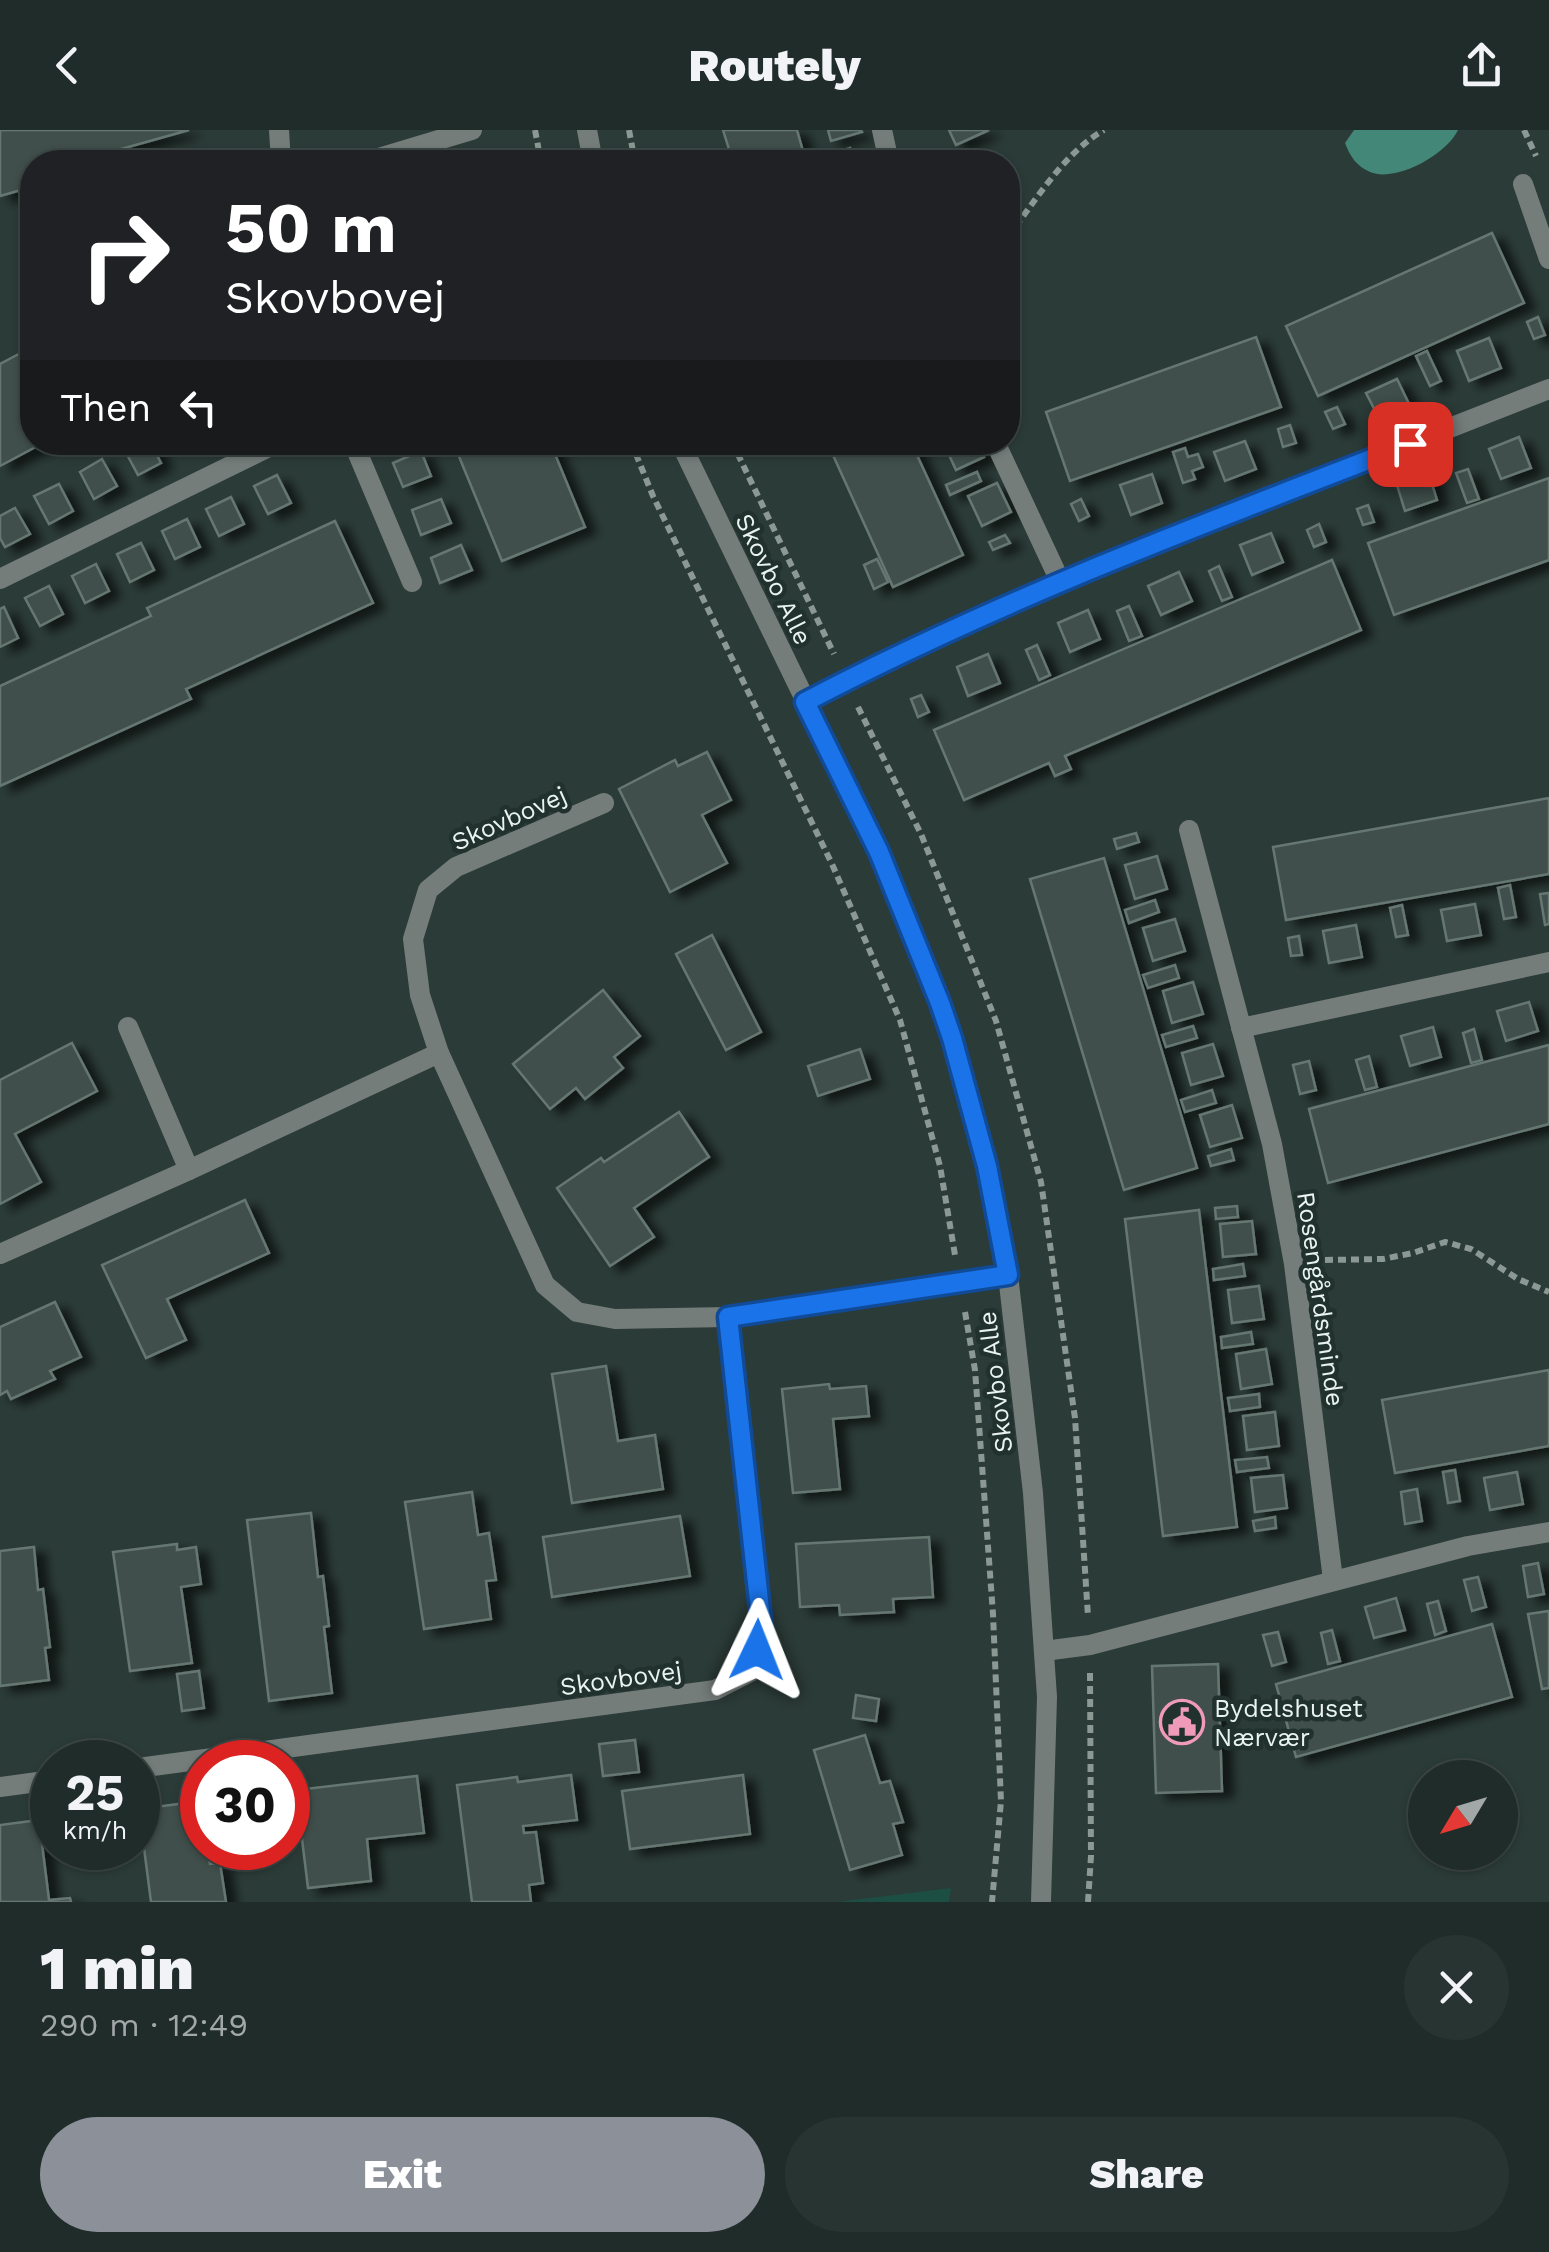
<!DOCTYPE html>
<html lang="en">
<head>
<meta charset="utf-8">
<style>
	:root { --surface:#202c29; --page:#283431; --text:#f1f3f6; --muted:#a2a7a8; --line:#3d4846; --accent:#8c9099 }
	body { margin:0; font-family:"Work Sans",sans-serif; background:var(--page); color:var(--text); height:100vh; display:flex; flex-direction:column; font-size:38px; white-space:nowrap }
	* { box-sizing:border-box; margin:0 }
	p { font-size:32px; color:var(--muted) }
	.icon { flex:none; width:55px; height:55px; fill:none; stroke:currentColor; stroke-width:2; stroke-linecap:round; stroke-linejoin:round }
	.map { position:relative; height:1772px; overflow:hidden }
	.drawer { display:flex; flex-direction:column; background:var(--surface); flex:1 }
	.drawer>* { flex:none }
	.guide { position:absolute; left:20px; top:20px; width:1000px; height:305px; border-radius:40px; box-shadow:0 2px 8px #0004,0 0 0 2px var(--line); background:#202124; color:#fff; overflow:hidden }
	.needle { width:65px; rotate:232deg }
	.controls { position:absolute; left:1408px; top:1630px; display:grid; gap:20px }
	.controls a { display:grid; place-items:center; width:110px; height:110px; border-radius:50%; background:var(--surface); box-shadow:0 2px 8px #0004,0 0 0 2px var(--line); font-size:50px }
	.speed { position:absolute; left:30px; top:1610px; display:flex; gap:20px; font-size:50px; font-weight:700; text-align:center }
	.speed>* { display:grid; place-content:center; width:130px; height:130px; border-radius:50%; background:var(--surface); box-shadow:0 2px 8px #0004,0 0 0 2px var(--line); line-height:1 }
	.speed small { font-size:25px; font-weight:400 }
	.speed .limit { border:15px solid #d22; background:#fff; color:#111 }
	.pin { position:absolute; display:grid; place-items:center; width:85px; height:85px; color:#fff; margin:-42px; border-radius:20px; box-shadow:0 5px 15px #0006 }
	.me { position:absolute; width:110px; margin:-55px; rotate:2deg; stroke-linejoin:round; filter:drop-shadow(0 0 8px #0008) }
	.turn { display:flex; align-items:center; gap:35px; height:210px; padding:0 40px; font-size:45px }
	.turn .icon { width:130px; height:130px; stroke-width:2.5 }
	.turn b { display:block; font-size:70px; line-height:85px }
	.then { display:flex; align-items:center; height:95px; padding:0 40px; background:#0003; gap:20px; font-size:38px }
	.round { display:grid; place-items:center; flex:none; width:105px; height:105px; border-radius:52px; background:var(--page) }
	.overview { display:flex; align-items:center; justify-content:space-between; height:170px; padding:0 40px }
	h1 { font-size:60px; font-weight:800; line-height:75px }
	.cta { display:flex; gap:20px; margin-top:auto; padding:20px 40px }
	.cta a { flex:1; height:115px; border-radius:60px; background:var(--accent); color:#fff; font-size:40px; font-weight:800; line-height:115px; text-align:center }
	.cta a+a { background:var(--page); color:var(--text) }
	header { display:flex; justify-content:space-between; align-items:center; height:130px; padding:0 40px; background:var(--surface); font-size:45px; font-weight:800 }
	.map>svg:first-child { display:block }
	.green { fill:#1d4e43 }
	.water { fill:#428777 }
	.building { fill:#40504c; stroke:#667772; stroke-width:2.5; filter:url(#shadow) }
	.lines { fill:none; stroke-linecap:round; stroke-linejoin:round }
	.path { stroke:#8b9894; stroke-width:6; stroke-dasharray:8 5; stroke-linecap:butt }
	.minor { stroke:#757d7b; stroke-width:20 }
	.tertiary { stroke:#757d7b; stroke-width:20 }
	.route-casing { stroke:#114b97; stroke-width:25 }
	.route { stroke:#1a73e8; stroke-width:18 }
	.labels { text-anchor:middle; stroke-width:9; stroke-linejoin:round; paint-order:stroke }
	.street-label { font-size:25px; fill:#e9f3f0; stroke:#21312d }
	.poi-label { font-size:25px; fill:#e9f3f0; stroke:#21312d; text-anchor:start }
</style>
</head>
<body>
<header><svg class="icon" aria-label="back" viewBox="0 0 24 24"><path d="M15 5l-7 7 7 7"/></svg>Routely<svg class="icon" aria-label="share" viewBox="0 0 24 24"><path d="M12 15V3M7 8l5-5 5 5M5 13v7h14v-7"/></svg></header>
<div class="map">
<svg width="1549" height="1772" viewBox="0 0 1549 1772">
	<defs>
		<filter id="shadow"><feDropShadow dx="11" dy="6" stdDeviation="5" flood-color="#0009"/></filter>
	</defs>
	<rect width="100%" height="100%" fill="#2b3b37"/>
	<!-- green -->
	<path class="green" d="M 951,1758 L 949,1772 L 837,1772 Z"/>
	<!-- water -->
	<path class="water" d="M 1354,0 L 1458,0 C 1447,24 1396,53 1370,42 C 1356,36 1350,26 1345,13 Z"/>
	<!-- building -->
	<g class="building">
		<path d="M 0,0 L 189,0 L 75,32 L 32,32 L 32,45 L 29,46 L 32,57 L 0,66 Z"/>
		<path d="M 723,0 L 797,0 L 806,32 L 733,32 Z"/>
		<path d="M 828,0 L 861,0 L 862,2 L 831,11 Z"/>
		<path d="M 949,0 L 989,0 L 956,15 Z"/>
		<path d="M 850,18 L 853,28 L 839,32 L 820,32 L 819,28 Z"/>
		<path d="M 1492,103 L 1524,173 L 1318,266 L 1286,196 Z"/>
		<path d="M 1538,187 L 1545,205 L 1534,209 L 1527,192 Z"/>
		<path d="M 1256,207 L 1281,277 L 1070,351 L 1046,282 Z"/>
		<path d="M 1489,208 L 1501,238 L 1469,251 L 1457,221 Z"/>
		<path d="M 32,217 L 32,312 L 45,312 L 0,336 L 0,234 Z"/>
		<path d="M 1427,221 L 1441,251 L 1430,256 L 1416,226 Z"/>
		<path d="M 1397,249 L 1411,278 L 1381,292 L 1366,263 Z"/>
		<path d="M 1337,277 L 1345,294 L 1333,299 L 1325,282 Z"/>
		<path d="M 1290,295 L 1296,313 L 1283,317 L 1278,299 Z"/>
		<path d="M 1519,307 L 1531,338 L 1501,349 L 1489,319 Z"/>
		<path d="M 1245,311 L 1256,339 L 1225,351 L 1214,322 Z"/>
		<path d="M 136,312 L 150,312 L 161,333 L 138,345 L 124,319 Z"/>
		<path d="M 453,312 L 550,312 L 585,397 L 502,431 Z"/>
		<path d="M 827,312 L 911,312 L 963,425 L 893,457 Z"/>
		<path d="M 943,312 L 978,312 L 984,327 L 956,340 Z"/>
		<path d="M 1185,318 L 1188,327 L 1198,324 L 1203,337 L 1192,341 L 1195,349 L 1183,353 L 1173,322 Z"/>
		<path d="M 421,321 L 431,346 L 403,357 L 393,333 Z"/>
		<path d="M 102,329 L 117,356 L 94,369 L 80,342 Z"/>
		<path d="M 1468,339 L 1479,369 L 1467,373 L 1456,343 Z"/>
		<path d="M 1428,341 L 1437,370 L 1405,381 L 1396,352 Z"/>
		<path d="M 977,342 L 981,351 L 950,365 L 946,355 Z"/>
		<path d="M 1152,344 L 1162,373 L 1131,385 L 1120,355 Z"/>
		<path d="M 277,345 L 291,373 L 268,384 L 254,356 Z"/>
		<path d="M 1549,348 L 1549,430 L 1394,485 L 1368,413 Z"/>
		<path d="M 997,353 L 1011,382 L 982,396 L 968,366 Z"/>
		<path d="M 59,354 L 73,381 L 49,394 L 34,366 Z"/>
		<path d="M 231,367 L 244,394 L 219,406 L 206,379 Z"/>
		<path d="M 441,369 L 451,393 L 421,405 L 412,380 Z"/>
		<path d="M 1081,369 L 1089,386 L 1079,391 L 1071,374 Z"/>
		<path d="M 1368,375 L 1374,392 L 1363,395 L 1357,379 Z"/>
		<path d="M 15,378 L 30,404 L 5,417 L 0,408 L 0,386 Z"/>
		<path d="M 187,389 L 200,417 L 175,429 L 162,401 Z"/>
		<path d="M 335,391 L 373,473 L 186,559 L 191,569 L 0,656 L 0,556 L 151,486 L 147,478 Z"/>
		<path d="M 1319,394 L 1326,412 L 1314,417 L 1307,400 Z"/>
		<path d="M 1271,403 L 1283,432 L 1252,445 L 1240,415 Z"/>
		<path d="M 1005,405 L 1010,413 L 993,420 L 989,412 Z"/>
		<path d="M 141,413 L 154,440 L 130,452 L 117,424 Z"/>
		<path d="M 461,415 L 472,440 L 440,453 L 431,428 Z"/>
		<path d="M 877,429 L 888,452 L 874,459 L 864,435 Z"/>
		<path d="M 1332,430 L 1361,500 L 1065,626 L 1071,639 L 1055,646 L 1049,633 L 964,670 L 934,600 Z"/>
		<path d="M 96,434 L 109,461 L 85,473 L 72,446 Z"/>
		<path d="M 1219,436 L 1232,467 L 1222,471 L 1209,441 Z"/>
		<path d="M 1179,442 L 1192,471 L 1161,485 L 1148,456 Z"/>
		<path d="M 49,456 L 63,484 L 40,496 L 25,468 Z"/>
		<path d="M 1129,476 L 1142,506 L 1129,511 L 1117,481 Z"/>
		<path d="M 4,477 L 18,508 L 0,517 L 0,479 Z"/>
		<path d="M 1088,480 L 1100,509 L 1070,522 L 1058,493 Z"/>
		<path d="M 1037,515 L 1050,545 L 1039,550 L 1026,520 Z"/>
		<path d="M 988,524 L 1000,553 L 968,566 L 957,537 Z"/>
		<path d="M 921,565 L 929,582 L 918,587 L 911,569 Z"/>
		<path d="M 707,622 L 731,670 L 702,685 L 727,733 L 670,762 L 619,659 L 675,630 L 678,636 Z"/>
		<path d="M 1549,668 L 1549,744 L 1286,790 L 1273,717 Z"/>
		<path d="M 1136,703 L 1139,712 L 1117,719 L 1114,709 Z"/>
		<path d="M 1157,726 L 1167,759 L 1135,769 L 1125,735 Z"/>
		<path d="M 1104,728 L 1197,1038 L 1124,1060 L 1030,749 Z"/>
		<path d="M 1510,755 L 1516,787 L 1504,789 L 1498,758 Z"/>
		<path d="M 1549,763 L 1549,794 L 1545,795 L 1540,764 Z"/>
		<path d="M 1155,770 L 1159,782 L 1129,793 L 1125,780 Z"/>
		<path d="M 1475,774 L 1481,805 L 1447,811 L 1441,780 Z"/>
		<path d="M 1402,775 L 1408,805 L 1396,807 L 1390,778 Z"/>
		<path d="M 1175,789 L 1185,821 L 1153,831 L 1143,798 Z"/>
		<path d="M 1356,795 L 1362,827 L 1329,833 L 1323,801 Z"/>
		<path d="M 712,805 L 761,902 L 726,920 L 676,824 Z"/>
		<path d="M 1299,806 L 1302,825 L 1291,826 L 1288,808 Z"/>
		<path d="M 1175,835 L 1179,848 L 1148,858 L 1143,845 Z"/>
		<path d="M 1193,852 L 1203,884 L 1172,893 L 1163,861 Z"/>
		<path d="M 603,860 L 640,906 L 614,927 L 623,938 L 585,969 L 576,958 L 550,979 L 513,934 Z"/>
		<path d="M 1529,872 L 1538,901 L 1506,911 L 1497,881 Z"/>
		<path d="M 1193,896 L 1197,908 L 1166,917 L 1162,905 Z"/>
		<path d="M 1433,897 L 1441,927 L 1410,936 L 1401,906 Z"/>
		<path d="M 1474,899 L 1482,930 L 1471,933 L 1463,903 Z"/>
		<path d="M 72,913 L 97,961 L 15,1004 L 41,1052 L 0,1074 L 0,950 Z"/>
		<path d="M 1213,914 L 1223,946 L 1191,955 L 1182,923 Z"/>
		<path d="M 1549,915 L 1549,994 L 1328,1053 L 1309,979 Z"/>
		<path d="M 860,919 L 870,949 L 818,966 L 808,936 Z"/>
		<path d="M 1369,926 L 1377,957 L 1365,960 L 1356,930 Z"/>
		<path d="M 1309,931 L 1316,960 L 1300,964 L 1293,935 Z"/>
		<path d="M 1212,960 L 1216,973 L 1185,982 L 1181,970 Z"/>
		<path d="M 1232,975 L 1242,1008 L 1210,1017 L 1200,985 Z"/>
		<path d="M 679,982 L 709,1027 L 634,1078 L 654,1107 L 610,1136 L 557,1058 L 601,1028 L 604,1032 Z"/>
		<path d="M 1231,1019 L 1234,1030 L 1211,1036 L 1208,1026 Z"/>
		<path d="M 245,1070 L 269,1123 L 167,1169 L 186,1210 L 146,1228 L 102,1135 Z"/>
		<path d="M 1237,1076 L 1238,1087 L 1216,1089 L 1215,1078 Z"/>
		<path d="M 1199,1080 L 1237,1397 L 1163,1406 L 1125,1089 Z"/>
		<path d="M 1252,1091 L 1256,1124 L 1223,1127 L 1220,1094 Z"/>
		<path d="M 1243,1134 L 1245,1146 L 1214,1150 L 1213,1139 Z"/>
		<path d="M 1259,1156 L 1264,1189 L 1232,1193 L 1228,1160 Z"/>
		<path d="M 55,1172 L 81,1227 L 50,1241 L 55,1249 L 11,1269 L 7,1261 L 0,1265 L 0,1197 Z"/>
		<path d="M 1251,1202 L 1253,1214 L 1222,1218 L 1221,1207 Z"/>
		<path d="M 1266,1219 L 1272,1254 L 1241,1259 L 1236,1224 Z"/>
		<path d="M 606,1236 L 618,1311 L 655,1305 L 663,1359 L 572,1373 L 552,1244 Z"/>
		<path d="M 1549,1240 L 1549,1316 L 1395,1343 L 1382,1270 Z"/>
		<path d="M 829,1254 L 830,1259 L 866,1256 L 869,1286 L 833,1289 L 840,1359 L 793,1363 L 782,1259 Z"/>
		<path d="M 1259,1264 L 1260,1277 L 1230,1281 L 1228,1268 Z"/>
		<path d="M 1275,1282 L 1279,1316 L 1247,1320 L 1243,1286 Z"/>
		<path d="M 1267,1327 L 1269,1338 L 1237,1342 L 1235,1330 Z"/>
		<path d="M 1455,1340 L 1460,1371 L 1448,1373 L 1443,1342 Z"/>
		<path d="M 1517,1342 L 1523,1374 L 1490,1380 L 1484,1348 Z"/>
		<path d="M 1283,1345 L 1287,1378 L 1255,1382 L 1251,1348 Z"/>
		<path d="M 1417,1359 L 1422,1391 L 1405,1394 L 1401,1362 Z"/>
		<path d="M 472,1362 L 478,1405 L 489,1403 L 496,1450 L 486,1451 L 491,1489 L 424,1499 L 405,1372 Z"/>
		<path d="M 311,1383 L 318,1447 L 323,1446 L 329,1496 L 324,1497 L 332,1563 L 269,1571 L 247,1390 Z"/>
		<path d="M 680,1386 L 690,1446 L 552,1467 L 543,1407 Z"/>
		<path d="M 1275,1387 L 1276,1398 L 1255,1401 L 1253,1391 Z"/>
		<path d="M 929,1407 L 933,1467 L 893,1469 L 894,1482 L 840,1485 L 839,1475 L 800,1477 L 796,1414 Z"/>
		<path d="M 177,1414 L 177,1420 L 196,1417 L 201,1454 L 181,1457 L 192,1533 L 130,1541 L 113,1422 Z"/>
		<path d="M 34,1417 L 38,1460 L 43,1459 L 50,1517 L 45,1518 L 49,1550 L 0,1556 L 0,1421 Z"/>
		<path d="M 1538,1433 L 1544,1464 L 1528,1467 L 1523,1436 Z"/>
		<path d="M 1478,1447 L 1486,1477 L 1472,1481 L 1464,1450 Z"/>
		<path d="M 1396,1468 L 1405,1500 L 1374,1508 L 1365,1477 Z"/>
		<path d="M 1438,1471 L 1446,1501 L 1435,1505 L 1427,1474 Z"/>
		<path d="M 1549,1481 L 1549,1558 L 1542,1559 L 1528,1484 Z"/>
		<path d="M 1492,1494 L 1512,1567 L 1296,1627 L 1276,1554 Z"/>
		<path d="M 1332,1500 L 1340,1531 L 1328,1534 L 1321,1503 Z"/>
		<path d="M 1278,1502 L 1286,1532 L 1272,1536 L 1263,1505 Z"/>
		<path d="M 1218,1534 L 1222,1661 L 1156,1663 L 1152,1536 Z"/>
		<path d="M 199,1541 L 204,1578 L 182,1581 L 177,1544 Z"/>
		<path d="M 856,1565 L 879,1569 L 876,1591 L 853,1588 Z"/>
		<path d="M 865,1605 L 880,1653 L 890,1651 L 903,1692 L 893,1694 L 902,1725 L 850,1740 L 814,1620 Z"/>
		<path d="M 635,1610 L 639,1642 L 603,1646 L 599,1614 Z"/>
		<path d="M 571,1645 L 577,1690 L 523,1696 L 524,1703 L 536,1702 L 543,1753 L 529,1755 L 531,1772 L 472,1772 L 457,1655 L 517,1647 L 518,1652 Z"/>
		<path d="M 743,1645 L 750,1704 L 630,1719 L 622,1661 Z"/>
		<path d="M 417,1646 L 424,1703 L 367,1709 L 371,1751 L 308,1758 L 296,1660 Z"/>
		<path d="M 202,1671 L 202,1718 L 207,1718 L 210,1734 L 220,1733 L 226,1772 L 151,1772 L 139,1679 Z"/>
		<path d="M 39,1690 L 49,1770 L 70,1768 L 71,1772 L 0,1772 L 0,1695 Z"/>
	</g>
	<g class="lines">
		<!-- path -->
		<g class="path">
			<path d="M 535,0 L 541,32"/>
			<path d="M 629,0 L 635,32"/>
			<path d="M 1524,0 L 1536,26"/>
			<path d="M 1008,107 C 1035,71 1065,22 1104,0"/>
			<path d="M 631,312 L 653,366 L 832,734 L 900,890 L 940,1036 L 955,1125"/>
			<path d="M 732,312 L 834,524"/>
			<path d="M 858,577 L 921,704 L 996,891 L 1041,1052 L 1075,1288 L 1088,1486"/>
			<path d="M 1325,1130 L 1383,1129 L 1413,1123 L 1445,1112 L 1471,1119 L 1518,1149 L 1549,1162"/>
			<path d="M 965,1182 L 975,1240 L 993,1484 L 1001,1671 L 992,1772"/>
			<path d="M 1088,1772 L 1091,1726 L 1090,1543"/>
		</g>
		<!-- minor -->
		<g class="minor">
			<path d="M 279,0 L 281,32"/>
			<path d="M 882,0 L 889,32"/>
			<path d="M 365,32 L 472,0"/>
			<path d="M 1523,54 L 1549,129"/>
			<path d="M 353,312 L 412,452"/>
			<path d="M 995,312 L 1060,451"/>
			<path d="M 0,449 L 279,312"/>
			<path d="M 805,572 L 847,550 L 1060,451 L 1549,259"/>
			<path d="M 604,673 L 456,737 L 428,760 L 413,809 L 420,865 L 439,923 L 545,1155 L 577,1182 L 615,1189 L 728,1187 L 1008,1145"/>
			<path d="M 1189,700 L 1272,1014 L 1294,1134 L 1333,1450"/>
			<path d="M 128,897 L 189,1040"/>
			<path d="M 1241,898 L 1549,832"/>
			<path d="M 0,1124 L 189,1040 L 439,923"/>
			<path d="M 1044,1521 L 1090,1515 L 1468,1416 L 1549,1402"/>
			<path d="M 138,1638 L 715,1560 L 752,1541 L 762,1498 L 728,1187"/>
			<path d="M 0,1657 L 52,1650"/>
		</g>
		<!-- tertiary -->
		<g class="tertiary">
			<path d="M 587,0 L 593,32"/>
			<path d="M 680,312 L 879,722 L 952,908 L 987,1036 L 1008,1145 L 1033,1363 L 1047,1567 L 1041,1772"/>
		</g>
	</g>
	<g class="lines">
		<defs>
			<path id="route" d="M 757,1520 L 762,1498 L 728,1187 L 1008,1145 L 987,1036 L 952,908 L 940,873 L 879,722 L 805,572 C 999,470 1205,393 1410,314"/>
		</defs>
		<!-- route casing -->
		<use href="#route" class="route-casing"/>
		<!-- route -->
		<use href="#route" class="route"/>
	</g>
	<!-- icons -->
	<defs>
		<symbol id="civic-ring" viewBox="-11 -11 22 22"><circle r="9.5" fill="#21312d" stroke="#ef9ab8" stroke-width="1.5"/><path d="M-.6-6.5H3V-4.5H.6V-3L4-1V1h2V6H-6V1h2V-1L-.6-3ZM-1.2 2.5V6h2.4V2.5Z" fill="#ef9ab8"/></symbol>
	</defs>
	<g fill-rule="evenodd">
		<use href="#civic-ring" x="1157" y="1567" width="50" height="50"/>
	</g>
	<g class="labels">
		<!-- street labels -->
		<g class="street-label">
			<text transform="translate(774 449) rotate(64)" y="9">Skovbo Alle</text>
			<text transform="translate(509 688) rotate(-24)" y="9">Skovbovej</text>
			<text transform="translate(1321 1169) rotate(82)" y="9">Rosengårdsminde</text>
			<text transform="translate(995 1252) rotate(-97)" y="9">Skovbo Alle</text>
			<text transform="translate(621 1548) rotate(-8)" y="9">Skovbovej</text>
		</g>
		<!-- poi labels -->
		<g class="poi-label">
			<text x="1214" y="1587">Bydelshuset<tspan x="1214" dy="29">Nærvær</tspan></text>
		</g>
	</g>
</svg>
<div class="controls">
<a><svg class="needle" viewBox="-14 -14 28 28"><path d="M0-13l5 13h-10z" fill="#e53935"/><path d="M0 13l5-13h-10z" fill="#a2a7a8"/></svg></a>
</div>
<div class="speed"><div>25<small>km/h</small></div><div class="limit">30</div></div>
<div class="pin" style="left:1410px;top:314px;background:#d93025"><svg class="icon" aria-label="arrive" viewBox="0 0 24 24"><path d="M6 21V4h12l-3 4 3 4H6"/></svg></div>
<svg class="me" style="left:757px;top:1520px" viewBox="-20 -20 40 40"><path d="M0-17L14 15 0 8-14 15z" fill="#1a73e8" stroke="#fff" stroke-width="4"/></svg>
<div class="guide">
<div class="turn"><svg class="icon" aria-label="right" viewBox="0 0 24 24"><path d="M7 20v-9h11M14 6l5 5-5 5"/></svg><div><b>50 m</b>Skovbovej</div></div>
<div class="then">Then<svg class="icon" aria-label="left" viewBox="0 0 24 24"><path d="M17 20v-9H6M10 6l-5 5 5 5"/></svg></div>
</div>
</div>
<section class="drawer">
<div class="overview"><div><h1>1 min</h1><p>290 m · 12:49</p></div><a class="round"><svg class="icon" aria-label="close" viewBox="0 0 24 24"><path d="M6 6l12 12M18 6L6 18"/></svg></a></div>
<div class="cta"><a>Exit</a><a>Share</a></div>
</section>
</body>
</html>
